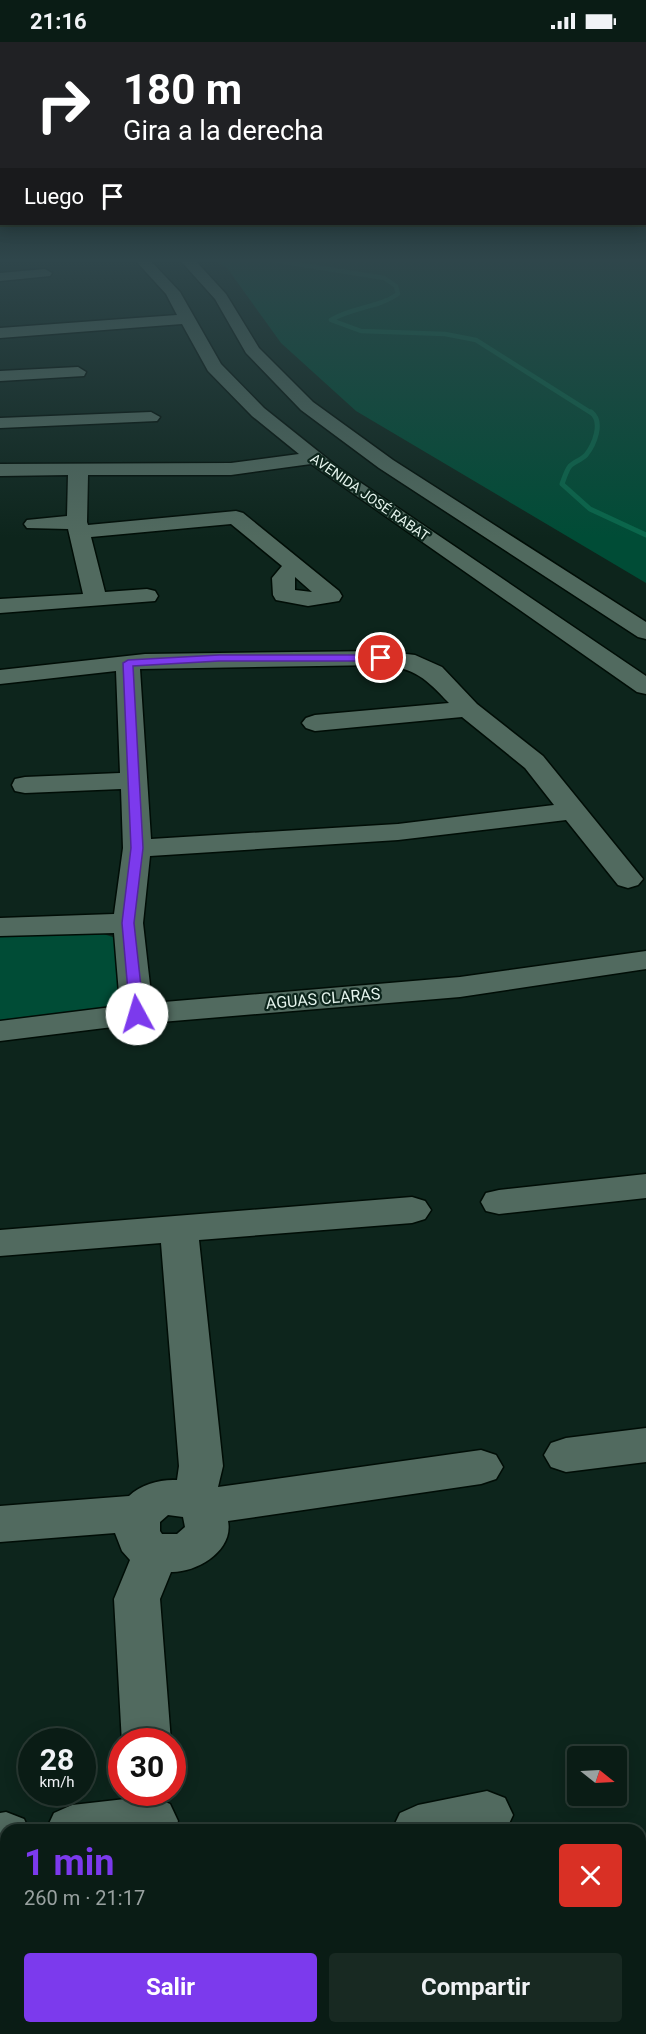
<!DOCTYPE html>
<html lang="es">
<head>
<meta charset="utf-8">
<style>
	:root { --surface:#0a1c15; --page:#182922; --text:#f1f3f6; --muted:#99a1a0; --line:#2a3a34; --accent:#7c3aed }
	body { margin:0; font-family:Roboto,sans-serif; background:var(--page); color:var(--text); height:100vh; display:flex; flex-direction:column; font-size:22px; white-space:nowrap }
	* { box-sizing:border-box; margin:0 }
	p { font-size:20px; color:var(--muted) }
	.icon { flex:none; width:33px; height:33px; fill:none; stroke:currentColor; stroke-width:2; stroke-linecap:round; stroke-linejoin:round }
	.map { position:relative; flex:1; overflow:hidden }
	.sheet { position:absolute; left:0px; top:1782px; width:646px; height:210px; display:flex; flex-direction:column; background:var(--surface); border-radius:18px 18px 0 0; box-shadow:0 3px 15px #0003,0 0 0 2px var(--line) }
	.sheet>* { flex:none }
	.top-card { position:absolute; left:0px; top:0px; width:646px; height:183px; box-shadow:0 3px 15px #0003,0 0 0 2px var(--line); background:#202124; color:#fff; overflow:hidden }
	.needle { width:39px; rotate:108deg }
	.buttons { position:absolute; left:567px; top:1704px; display:grid; gap:12px }
	.buttons a { display:grid; place-items:center; width:60px; height:60px; border-radius:6px; background:var(--surface); box-shadow:0 3px 15px #0003,0 0 0 2px var(--line); font-size:30px }
	.speed { position:absolute; left:18px; top:1686px; display:flex; gap:12px; font-size:30px; font-weight:700; text-align:center }
	.speed>* { display:grid; place-content:center; width:78px; height:78px; border-radius:50%; background:var(--surface); box-shadow:0 3px 15px #0003,0 0 0 2px var(--line); line-height:1 }
	.speed small { font-size:15px; font-weight:400 }
	.speed .limit { border:9px solid #d22; background:#fff; color:#111 }
	.pin { position:absolute; display:grid; place-items:center; width:51px; height:51px; color:#fff; margin:-26px; border:3px solid #fff; border-radius:50%; box-shadow:0 2px 6px #0007 }
	.me { position:absolute; width:66px; margin:-33px; rotate:354deg; stroke-linejoin:round; filter:drop-shadow(0 0 4px #0008) }
	.turn { display:flex; align-items:center; gap:21px; height:126px; padding:0 24px; font-size:27px }
	.turn .icon { width:78px; height:78px; stroke-width:2.5 }
	.turn b { display:block; font-size:42px; line-height:51px }
	.then { display:flex; align-items:center; height:57px; padding:0 24px; background:#0003; gap:12px; font-size:22px }
	.round { display:grid; place-items:center; flex:none; width:63px; height:63px; border-radius:6px; background:var(--page) }
	.summary { display:flex; align-items:center; justify-content:space-between; height:102px; padding:0 24px }
	h1 { font-size:36px; font-weight:700; line-height:45px; color:var(--accent) }
	.action { display:flex; gap:12px; margin-top:auto; padding:12px 24px }
	.action a { flex:1; height:69px; border-radius:6px; background:var(--accent); color:#fff; font-size:24px; font-weight:700; line-height:69px; text-align:center }
	.action a+a { background:var(--page); color:var(--text) }
	.status { display:flex; justify-content:space-between; align-items:center; height:42px; padding:0 30px; background:var(--surface); direction:ltr }
	.status svg { height:16px; fill:currentColor }
	.map>svg:first-child { display:block }
	.green { fill:#004c36 }
	.lines { fill:none; stroke-linecap:round; stroke-linejoin:round }
	.stream-far1 { stroke:#09674b; stroke-width:4.5 }
	.stream { stroke:#09674b; stroke-width:5 }
	.minor-casing { stroke:#000d06; stroke-width:3 }
	.minor { fill:#516a5f; fill-rule:evenodd }
	.route { fill:#7c3aed; stroke:#51269a; stroke-width:1.5 }
	.labels { text-anchor:middle; stroke-width:4.5; stroke-linejoin:round; paint-order:stroke }
	.far-street-label { font-size:14px; fill:#e5f4ed; stroke:#0d251c }
	.street-label { font-size:16px; fill:#e5f4ed; stroke:#0d251c }
</style>
</head>
<body>
<div class="status"><b>21:16</b><svg viewBox="0 0 49 12"><path d="M0 12V9h3v3zM5 12V6h3v6zM10 12V3h3v9zM15 12V0h3v12zM26 1h20v11H26zM47 4h2v5h-2z"/></svg></div>
<div class="map">
<svg width="646" height="1992" viewBox="0 0 646 1992">
	<rect width="100%" height="100%" fill="#0d251c"/>
	<!-- green -->
	<g class="green">
		<path d="M 213,217 L 646,217 L 646,541 L 356,369 L 281,301 L 227,226 Z"/>
		<path d="M 97,890 L 116,896 L 124,950 L 116,962 L 91,969 L 0,978 L 0,893 Z"/>
		<path d="M 213,1986 L 346,1986 L 347,1992 L 213,1992 Z"/>
	</g>
	<g class="lines">
		<!-- stream-far1 -->
		<path class="stream-far1" d="M 266,217 L 384,236 L 396,244 L 398,252 C 378,266 352,265 331,278 L 361,289 L 445,292 L 476,298 L 593,372"/>
		<!-- stream -->
		<path class="stream" d="M 591,370 C 604,380 594,403 586,413 C 581,418 574,420 570,424 C 566,429 564,437 562,442 L 590,467 L 646,493"/>
		<defs>
			<g id="minor">
				<path d="M 134,217 L 149,217 L 180,250 L 221,322 L 264,366 L 339,426 L 646,634 L 646,652 L 637,650 L 311,422 L 231,433 L 88,433 L 87,480 L 88,483 L 236,469 L 243,471 L 339,549 L 342,554 L 339,559 L 308,564 L 276,558 L 273,553 L 272,536 L 282,524 L 231,482 L 91,495 L 105,550 L 147,547 L 155,549 L 158,554 L 155,559 L 0,571 L 0,557 L 83,552 L 68,487 L 27,486 L 24,482 L 27,478 L 67,474 L 68,433 L 0,434 L 0,422 L 231,421 L 299,412 L 252,374 L 208,329 L 182,282 L 0,296 L 0,286 L 177,273 L 166,252 ZM 295,535 L 312,550 L 295,548 Z"/>
				<path d="M 179,217 L 194,217 L 226,252 L 259,306 L 313,360 L 393,418 L 646,580 L 646,597 L 638,595 L 379,426 L 301,368 L 246,311 L 215,257 Z"/>
				<path d="M 45,227 L 52,231 L 50,234 L 0,239 L 0,231 Z"/>
				<path d="M 78,325 L 86,330 L 84,334 L 0,339 L 0,329 Z"/>
				<path d="M 151,370 L 160,375 L 157,379 L 0,386 L 0,376 Z"/>
				<path d="M 381,609 L 415,613 L 442,625 L 477,662 L 543,714 L 643,837 L 638,843 L 628,846 L 618,843 L 566,778 L 398,798 L 150,814 L 143,881 L 152,961 L 460,935 L 646,909 L 646,927 L 460,955 L 137,982 L 0,999 L 0,979 L 120,964 L 114,891 L 0,894 L 0,876 L 114,872 L 123,806 L 121,747 L 25,751 L 15,749 L 12,743 L 15,737 L 25,735 L 120,731 L 116,629 L 0,642 L 0,628 L 145,612 ZM 381,623 C 416,626 426,637 449,661 L 315,673 L 306,676 L 302,681 L 306,686 L 315,689 L 462,675 L 525,726 L 554,763 L 398,782 L 151,797 L 140,627 Z"/>
				<path d="M 646,1132 L 646,1156 L 499,1172 L 486,1169 L 481,1160 L 486,1151 L 499,1148 Z"/>
				<path d="M 412,1155 L 425,1159 L 431,1168 L 425,1177 L 412,1181 L 199,1198 L 223,1424 L 218,1445 L 481,1408 L 496,1413 L 503,1425 L 496,1437 L 481,1442 L 228,1479 C 234,1509 196,1531 171,1530 L 160,1557 L 171,1700 L 122,1701 L 114,1557 L 130,1518 L 122,1509 L 115,1491 L 0,1500 L 0,1464 L 129,1454 C 141,1442 161,1437 177,1438 L 179,1424 L 161,1201 L 0,1214 L 0,1188 ZM 168,1473 L 183,1475 L 185,1485 L 177,1492 L 162,1492 L 160,1489 L 160,1480 Z"/>
				<path d="M 646,1386 L 646,1420 L 566,1430 L 551,1425 L 544,1413 L 551,1401 L 566,1396 Z"/>
				<path d="M 487,1749 L 505,1756 L 513,1773 L 506,1788 L 392,1788 L 400,1771 L 418,1763 Z"/>
				<path d="M 152,1754 L 170,1762 L 178,1779 L 174,1788 L 46,1788 L 54,1771 L 72,1763 Z"/>
				<path d="M 6,1770 L 24,1777 L 29,1788 L 6,1788 L 6,1820 L 0,1821 L 0,1771 Z"/>
				<rect x="132" y="1986" width="56" height="6"/>
				<rect x="359" y="1986" width="56" height="6"/>
			</g>
		</defs>
		<!-- minor casing -->
		<use href="#minor" class="minor-casing"/>
		<!-- minor -->
		<use href="#minor" class="minor"/>
	</g>
	<!-- sky -->
	<linearGradient id="sky" x2="0" y2="1"><stop stop-color="#07140f"/><stop offset="0.44" stop-color="#2f464b"/><stop offset="1" stop-color="#2f464b" stop-opacity="0"/></linearGradient>
	<rect width="646" height="496" fill="url(#sky)"/>
	<!-- route -->
	<path class="route" d="M 219,613 L 381,613 L 386,616 L 381,619 L 219,619 L 133,624 L 143,806 L 134,881 L 144,972 L 137,976 L 130,972 L 122,881 L 131,806 L 123,621 L 128,618 Z"/>
	<g class="labels">
		<!-- far-street labels -->
		<g class="far-street-label">
			<text transform="translate(370 455) rotate(35)" y="5">AVENIDA JOSÉ RABAT</text>
		</g>
		<!-- street labels -->
		<g class="street-label">
			<text transform="translate(323 956) rotate(-5)" y="6">AGUAS CLARAS</text>
		</g>
	</g>
</svg>
<div class="buttons">
<a><svg class="needle" viewBox="-14 -14 28 28"><path d="M0-13l5 13h-10z" fill="#e53935"/><path d="M0 13l5-13h-10z" fill="#99a1a0"/></svg></a>
</div>
<div class="speed"><div>28<small>km/h</small></div><div class="limit">30</div></div>
<div class="pin" style="left:381px;top:616px;background:#d93025"><svg class="icon" aria-label="arrive" viewBox="0 0 24 24"><path d="M6 21V4h12l-3 4 3 4H6"/></svg></div>
<svg class="me" style="left:137px;top:972px" viewBox="-20 -20 40 40"><circle r="19" fill="#fff"/><path d="M0-13L10 11 0 6-10 11z" fill="#7c3aed"/></svg>
<div class="top-card">
<div class="turn"><svg class="icon" aria-label="right" viewBox="0 0 24 24"><path d="M7 20v-9h11M14 6l5 5-5 5"/></svg><div><b>180 m</b>Gira a la derecha</div></div>
<div class="then">Luego<svg class="icon" aria-label="arrive" viewBox="0 0 24 24"><path d="M6 21V4h12l-3 4 3 4H6"/></svg></div>
</div>
<section class="sheet">
<div class="summary"><div><h1>1 min</h1><p>260 m · 21:17</p></div><a class="round" style="background:#d93025;color:#fff"><svg class="icon" aria-label="close" viewBox="0 0 24 24"><path d="M6 6l12 12M18 6L6 18"/></svg></a></div>
<div class="action"><a>Salir</a><a>Compartir</a></div>
</section>
</div>
</body>
</html>
